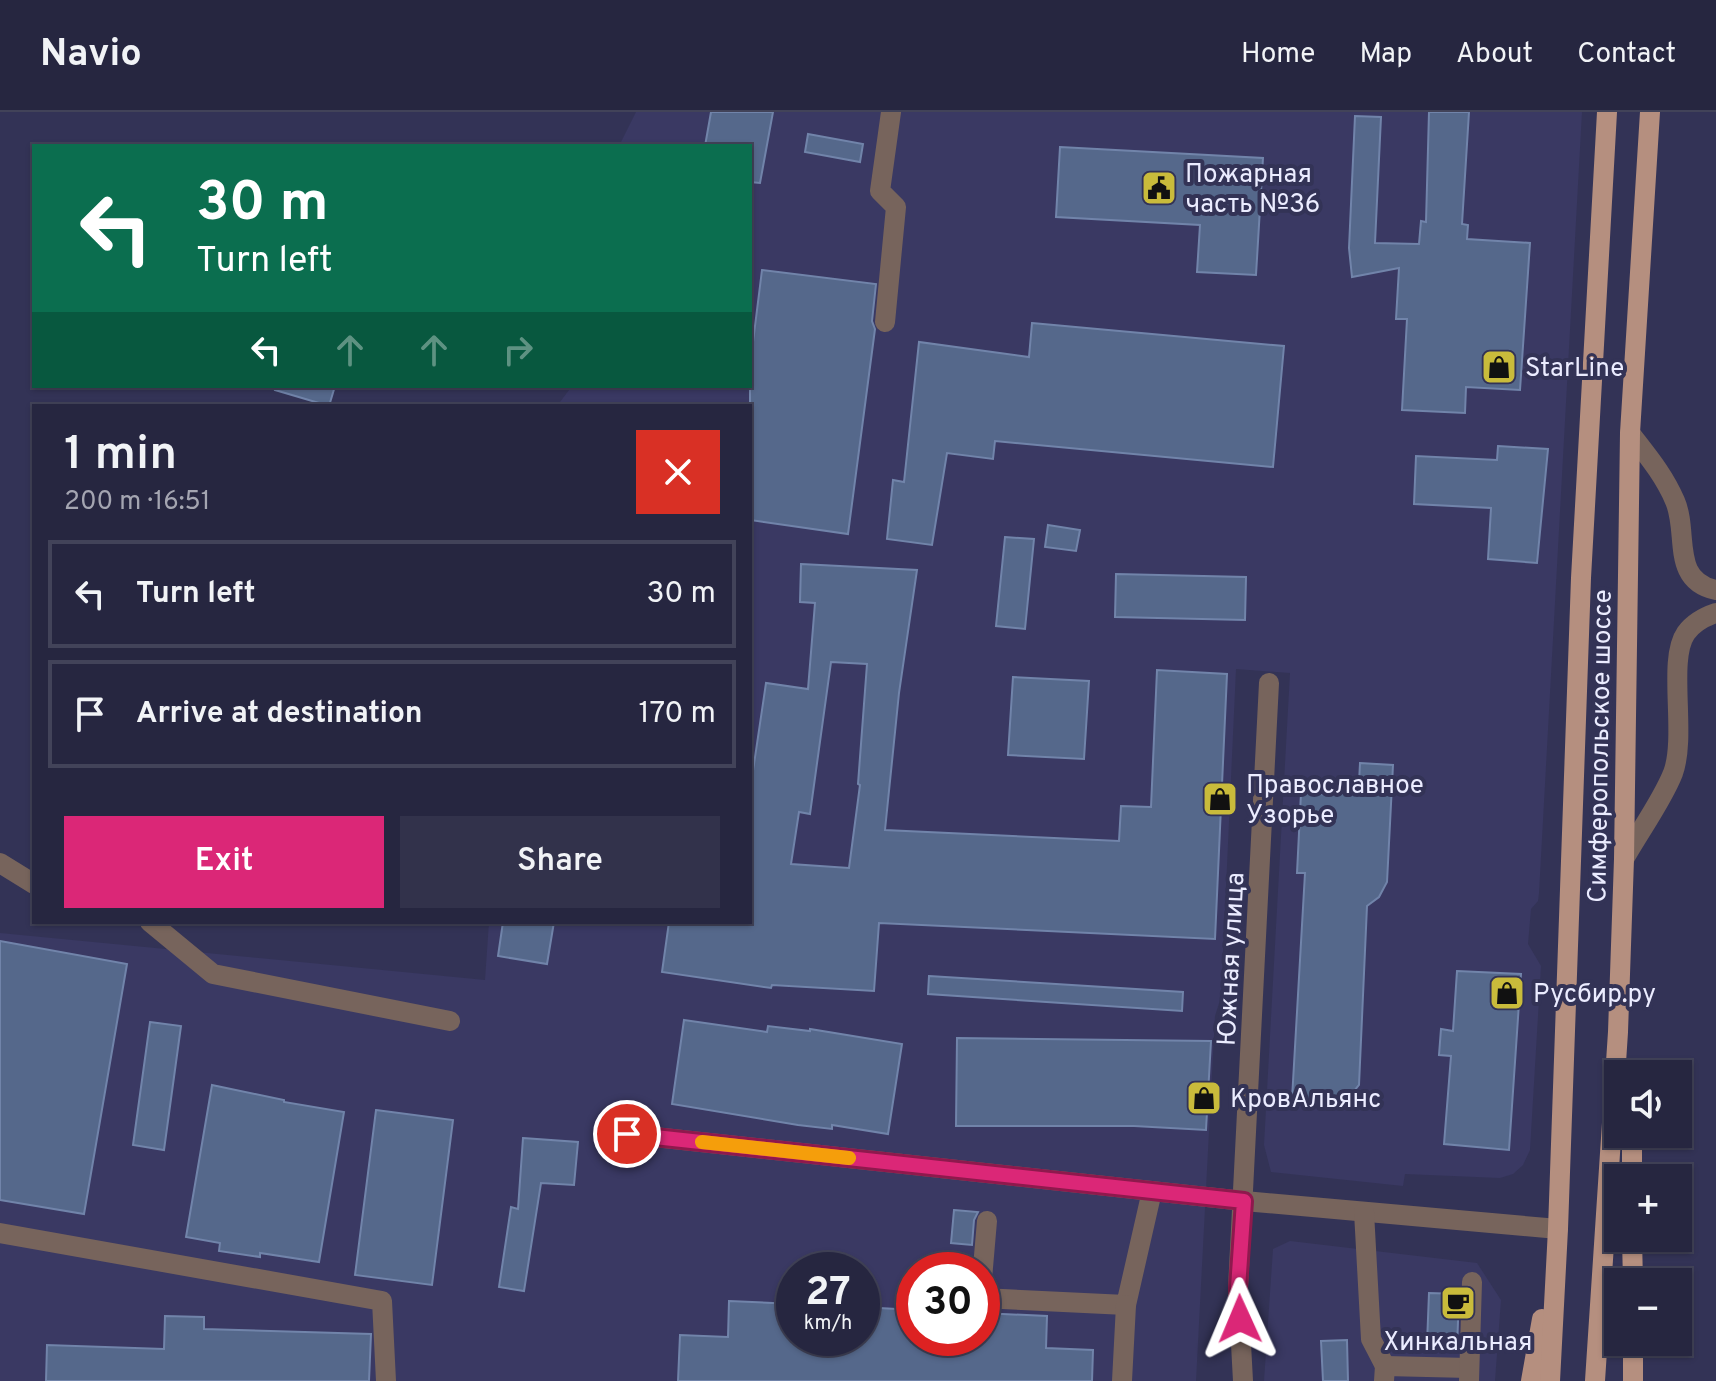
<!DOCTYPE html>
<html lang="en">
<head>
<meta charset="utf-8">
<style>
	:root { --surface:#262640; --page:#32324b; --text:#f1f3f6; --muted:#a4a5b1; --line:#424359; --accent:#db2777 }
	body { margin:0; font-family:Overpass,sans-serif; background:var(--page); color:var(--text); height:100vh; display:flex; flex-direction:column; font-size:30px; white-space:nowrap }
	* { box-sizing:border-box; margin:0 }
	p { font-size:26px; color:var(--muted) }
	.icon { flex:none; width:44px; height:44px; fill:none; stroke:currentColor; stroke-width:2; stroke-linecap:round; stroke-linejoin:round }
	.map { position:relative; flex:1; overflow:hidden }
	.drawer { position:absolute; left:32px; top:292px; width:720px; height:520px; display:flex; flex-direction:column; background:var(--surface); border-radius:0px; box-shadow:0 2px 6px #0004,0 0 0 2px var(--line) }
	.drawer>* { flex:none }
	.hud { position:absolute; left:32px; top:32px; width:720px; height:244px; border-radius:0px; box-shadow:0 2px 6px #0004,0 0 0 2px var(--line); background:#0b6e4f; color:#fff; overflow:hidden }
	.tools { position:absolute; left:1604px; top:948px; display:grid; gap:16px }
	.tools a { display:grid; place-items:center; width:88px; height:88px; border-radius:0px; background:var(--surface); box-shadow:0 2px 6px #0004,0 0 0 2px var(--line); font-size:40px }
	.speed { position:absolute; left:776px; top:1140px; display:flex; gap:16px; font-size:40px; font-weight:700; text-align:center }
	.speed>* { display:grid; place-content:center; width:104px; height:104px; border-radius:50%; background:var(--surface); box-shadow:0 2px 6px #0004,0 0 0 2px var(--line); line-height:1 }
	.speed small { font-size:20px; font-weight:400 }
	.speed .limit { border:12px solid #d22; background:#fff; color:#111 }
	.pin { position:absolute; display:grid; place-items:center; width:68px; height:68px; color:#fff; margin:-34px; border:4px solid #fff; border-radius:50%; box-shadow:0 2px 8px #0007 }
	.me { position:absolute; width:88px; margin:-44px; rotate:359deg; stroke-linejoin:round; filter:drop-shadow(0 0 6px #0008) }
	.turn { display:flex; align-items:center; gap:28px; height:168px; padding:0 32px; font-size:36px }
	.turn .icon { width:104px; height:104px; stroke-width:2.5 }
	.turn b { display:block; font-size:56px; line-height:68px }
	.lanes { display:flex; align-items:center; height:76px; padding:0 32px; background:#0003; justify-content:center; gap:40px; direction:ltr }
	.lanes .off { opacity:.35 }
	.round { display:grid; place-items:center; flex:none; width:84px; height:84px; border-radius:0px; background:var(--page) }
	.head { display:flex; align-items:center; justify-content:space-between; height:136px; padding:0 32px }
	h1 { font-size:48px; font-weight:600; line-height:60px }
	.cta { display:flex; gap:16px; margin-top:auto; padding:16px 32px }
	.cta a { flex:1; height:92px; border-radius:0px; background:var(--accent); color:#fff; font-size:32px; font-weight:600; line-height:92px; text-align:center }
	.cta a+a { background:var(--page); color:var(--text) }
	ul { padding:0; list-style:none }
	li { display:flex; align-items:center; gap:24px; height:108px; margin:0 16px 12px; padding:0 16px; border:4px solid var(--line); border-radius:0px }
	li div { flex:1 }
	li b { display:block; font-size:30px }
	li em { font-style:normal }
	header { display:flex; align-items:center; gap:48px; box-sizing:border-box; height:112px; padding:0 40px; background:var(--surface); border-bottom:2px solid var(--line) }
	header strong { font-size:38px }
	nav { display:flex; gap:44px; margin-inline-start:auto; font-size:28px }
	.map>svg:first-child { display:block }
	.built { fill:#3a3963; fill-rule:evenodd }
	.building { fill:#55688b; stroke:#7184aa; stroke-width:2; fill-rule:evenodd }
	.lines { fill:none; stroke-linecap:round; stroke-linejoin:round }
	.minor { stroke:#77645c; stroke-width:20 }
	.major { stroke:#b58f7f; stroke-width:20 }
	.route-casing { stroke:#8e194d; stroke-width:20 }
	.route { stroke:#db2777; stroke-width:14 }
	.slow { stroke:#f59e0b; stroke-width:14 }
	.labels { text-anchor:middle; stroke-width:8; stroke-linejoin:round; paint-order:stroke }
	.poi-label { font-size:26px; fill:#ebecff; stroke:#333356; text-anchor:start }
	.street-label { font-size:26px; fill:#ebecff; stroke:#333356 }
</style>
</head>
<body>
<header>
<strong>Navio</strong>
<nav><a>Home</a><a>Map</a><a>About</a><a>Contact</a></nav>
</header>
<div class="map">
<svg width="1716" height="1269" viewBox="0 0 1716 1269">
	<rect width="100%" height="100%" fill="#333356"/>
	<!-- built -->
	<g class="built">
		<path d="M 636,0 L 1582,0 L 1539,781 L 1538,789 L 1531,797 L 1528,832 L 1541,854 L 1530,1038 L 1523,1053 L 1513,1062 L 1500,1066 L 1405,1062 L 1403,1074 L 1271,1060 L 1264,1033 L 1290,561 L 1236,557 L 1221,885 L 1215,904 L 1196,1269 L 0,1269 L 0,821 L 485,868 L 489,810 L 750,810 L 750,294 L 557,294 L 572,274 L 750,274 L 750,34 L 619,34 ZM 794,1158 L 862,1158 L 862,1226 L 794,1226 ZM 914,1158 L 982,1158 L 982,1226 L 914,1226 Z"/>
		<path d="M 1290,1129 L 1477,1151 L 1501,1188 L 1495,1269 L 1264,1269 L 1273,1137 Z"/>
	</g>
	<!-- building -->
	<g class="building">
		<path d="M 711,0 L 773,0 L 760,71 L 750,70 L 750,34 L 705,34 Z"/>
		<path d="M 1429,0 L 1469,0 L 1462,112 L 1468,113 L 1467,127 L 1530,131 L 1520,278 L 1466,275 L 1465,301 L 1402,298 L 1407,207 L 1396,207 L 1399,156 L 1352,165 L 1349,136 L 1355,4 L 1381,5 L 1375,131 L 1419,132 L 1421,109 L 1426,110 Z"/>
		<path d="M 808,22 L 863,32 L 860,50 L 805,40 Z"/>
		<path d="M 1060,35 L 1263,46 L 1256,163 L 1197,160 L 1200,113 L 1056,105 Z"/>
		<path d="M 762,158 L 876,172 L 872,209 L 875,217 L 848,422 L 750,408 L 750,254 Z"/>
		<path d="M 1032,211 L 1284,234 L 1273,355 L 995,329 L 993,347 L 947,341 L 932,433 L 887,427 L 893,368 L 904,370 L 919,230 L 1029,245 Z"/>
		<path d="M 276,274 L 335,274 L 329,294 L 275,278 Z"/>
		<path d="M 1498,334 L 1548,337 L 1537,451 L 1488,447 L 1491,396 L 1414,392 L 1416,344 L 1497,348 Z"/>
		<path d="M 1048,413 L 1080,418 L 1076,439 L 1045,435 Z"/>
		<path d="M 1005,425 L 1034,427 L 1025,517 L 996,514 Z"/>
		<path d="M 801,452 L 917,458 L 899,581 L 885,718 L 1119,729 L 1121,694 L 1151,695 L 1157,558 L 1227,562 L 1215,827 L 879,811 L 874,879 L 772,873 L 771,876 L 662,860 L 669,810 L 750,810 L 750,679 L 766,571 L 808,577 L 815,491 L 800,490 ZM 831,550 L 867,552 L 858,672 L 860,673 L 849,756 L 791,752 L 799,700 L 810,702 Z"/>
		<path d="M 1116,462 L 1246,465 L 1245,508 L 1115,505 Z"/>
		<path d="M 1013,565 L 1089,569 L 1084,647 L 1008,643 Z"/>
		<path d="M 1360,651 L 1393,653 L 1387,770 L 1379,785 L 1367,794 L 1359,973 L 1346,989 L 1292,987 L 1305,761 L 1297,761 L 1301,681 L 1334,683 L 1335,670 L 1359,671 Z"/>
		<path d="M 503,810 L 554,810 L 547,852 L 498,844 Z"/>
		<path d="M 0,829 L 127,852 L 84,1102 L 0,1088 Z"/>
		<path d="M 1457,859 L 1521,862 L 1509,1038 L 1444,1032 L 1451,944 L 1439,943 L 1441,917 L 1453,919 Z"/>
		<path d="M 929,864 L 1183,880 L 1182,899 L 928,882 Z"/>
		<path d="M 684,908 L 767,920 L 768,914 L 810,919 L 810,917 L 902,932 L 888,1022 L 832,1013 L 832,1017 L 798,1013 L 672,992 Z"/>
		<path d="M 150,910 L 181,914 L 164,1038 L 133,1033 Z"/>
		<path d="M 957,926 L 1211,929 L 1206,1018 L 1134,1014 L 956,1014 Z"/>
		<path d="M 212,973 L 284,988 L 284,990 L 344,1000 L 319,1150 L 260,1141 L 260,1145 L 219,1139 L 220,1131 L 186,1125 Z"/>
		<path d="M 376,998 L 453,1008 L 432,1173 L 355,1163 Z"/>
		<path d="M 523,1026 L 578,1030 L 574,1073 L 541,1071 L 524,1179 L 499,1175 L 511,1095 L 518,1097 Z"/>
		<path d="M 954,1098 L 978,1100 L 974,1108 L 972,1133 L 951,1131 Z"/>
		<path d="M 1429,1181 L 1459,1182 L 1457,1237 L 1438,1236 L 1439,1232 L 1427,1232 Z"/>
		<path d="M 729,1189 L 794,1192 L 794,1226 L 862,1226 L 862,1195 L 914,1198 L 914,1226 L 982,1226 L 982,1201 L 1047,1204 L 1046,1236 L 1093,1238 L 1092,1269 L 678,1269 L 680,1223 L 728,1225 Z"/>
		<path d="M 165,1204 L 204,1205 L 204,1217 L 371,1222 L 369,1269 L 46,1269 L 47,1233 L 164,1237 Z"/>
		<path d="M 1347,1228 L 1348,1269 L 1323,1269 L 1321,1229 Z"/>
	</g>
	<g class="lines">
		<!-- minor -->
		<g class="minor">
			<path d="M 885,210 L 896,95 L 880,79 L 891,0"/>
			<path d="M 1630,321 C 1647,343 1664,363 1675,389 C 1689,421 1670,468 1716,478"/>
			<path d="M 1624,747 C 1639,720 1662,689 1673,661 C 1687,623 1667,548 1686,521 C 1694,510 1704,505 1716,501"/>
			<path d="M 0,751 L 34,772"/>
			<path d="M 150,810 L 213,862 L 450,909"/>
			<path d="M 627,1022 L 1244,1089 L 1558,1117"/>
			<path d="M 1364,1100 L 1371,1227 L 1385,1254"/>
			<path d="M 0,1121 L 382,1189 L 386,1269"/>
			<path d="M 982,1167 L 987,1109"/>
			<path d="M 982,1186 L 1126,1193 L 1152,1079"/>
			<path d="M 1122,1269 L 1126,1193"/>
			<path d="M 1243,1269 L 1238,1176 L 1269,571"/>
			<path d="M 1384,1269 L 1385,1254 L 1469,1256"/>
			<path d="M 1469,1269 L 1472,1170"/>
		</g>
		<!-- major -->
		<g class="major">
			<path d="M 1632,1022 L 1632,1066"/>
			<path d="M 1632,1126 L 1633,1170"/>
			<path d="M 1633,1230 L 1633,1269"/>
			<path d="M 1531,1269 L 1542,1207"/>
			<path d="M 1550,1269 L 1558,1117 L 1581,466 L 1607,0"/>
			<path d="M 1595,1269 L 1618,920 L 1624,747 L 1630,321 L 1650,0"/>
		</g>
	</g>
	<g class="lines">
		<defs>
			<path id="route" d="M 627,1022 L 1244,1089 L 1238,1176 L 1240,1207"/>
		</defs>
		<!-- route casing -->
		<use href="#route" class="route-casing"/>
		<!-- route -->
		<use href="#route" class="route"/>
		<!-- slow -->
		<path class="slow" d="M 702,1030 L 849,1046"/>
	</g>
	<!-- icons -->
	<defs>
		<symbol id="civic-square" viewBox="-11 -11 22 22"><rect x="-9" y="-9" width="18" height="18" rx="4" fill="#c9bb3b" stroke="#333356"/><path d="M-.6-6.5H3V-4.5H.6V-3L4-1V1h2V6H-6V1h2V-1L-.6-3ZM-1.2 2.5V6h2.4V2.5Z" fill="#111"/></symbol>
		<symbol id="shop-square" viewBox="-11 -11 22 22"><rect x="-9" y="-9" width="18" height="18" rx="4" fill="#c9bb3b" stroke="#333356"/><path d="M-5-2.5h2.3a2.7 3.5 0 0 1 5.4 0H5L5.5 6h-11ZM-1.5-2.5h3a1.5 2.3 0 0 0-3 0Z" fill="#111"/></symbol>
		<symbol id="cafe-square" viewBox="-11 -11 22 22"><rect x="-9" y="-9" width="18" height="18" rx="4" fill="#c9bb3b" stroke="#333356"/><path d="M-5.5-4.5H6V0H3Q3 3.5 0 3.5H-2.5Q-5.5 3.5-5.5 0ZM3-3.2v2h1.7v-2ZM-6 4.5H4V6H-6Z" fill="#111"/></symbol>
	</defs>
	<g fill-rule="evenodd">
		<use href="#civic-square" x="1139" y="56" width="40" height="40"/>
		<use href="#shop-square" x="1479" y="235" width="40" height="40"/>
		<use href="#shop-square" x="1200" y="667" width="40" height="40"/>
		<use href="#shop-square" x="1487" y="861" width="40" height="40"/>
		<use href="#shop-square" x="1184" y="966" width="40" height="40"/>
		<use href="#cafe-square" x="1438" y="1171" width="40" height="40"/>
	</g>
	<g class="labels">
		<!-- poi labels -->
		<g class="poi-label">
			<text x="1185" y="70">Пожарная<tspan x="1185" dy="30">часть №36</tspan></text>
			<text x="1525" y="264">StarLine</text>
			<text x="1246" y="681">Православное<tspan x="1246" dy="30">Узорье</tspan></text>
			<text x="1533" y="890">Русбир.ру</text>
			<text x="1230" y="995">КровАльянс</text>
			<text x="1458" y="1238" text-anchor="middle">Хинкальная</text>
		</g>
		<!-- street labels -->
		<g class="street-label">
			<text transform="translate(1599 634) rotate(-89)" y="9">Симферопольское шоссе</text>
			<text transform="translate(1230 847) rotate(-87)" y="9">Южная улица</text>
		</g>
	</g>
</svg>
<div class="tools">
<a><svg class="icon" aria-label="sound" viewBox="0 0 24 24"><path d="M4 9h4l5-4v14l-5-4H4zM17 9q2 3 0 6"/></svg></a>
<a>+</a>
<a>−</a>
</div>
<div class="speed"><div>27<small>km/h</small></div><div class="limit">30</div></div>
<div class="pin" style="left:627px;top:1022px;background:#d93025"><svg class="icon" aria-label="arrive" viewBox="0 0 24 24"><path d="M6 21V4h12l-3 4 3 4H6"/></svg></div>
<svg class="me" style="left:1240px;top:1207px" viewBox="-20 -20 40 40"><path d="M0-17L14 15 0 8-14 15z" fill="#db2777" stroke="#fff" stroke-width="4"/></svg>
<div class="hud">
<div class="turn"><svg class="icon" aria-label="left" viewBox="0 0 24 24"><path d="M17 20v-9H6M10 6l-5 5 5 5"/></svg><div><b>30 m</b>Turn left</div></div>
<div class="lanes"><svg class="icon" aria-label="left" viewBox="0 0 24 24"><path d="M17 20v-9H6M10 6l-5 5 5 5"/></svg><svg class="icon off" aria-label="ahead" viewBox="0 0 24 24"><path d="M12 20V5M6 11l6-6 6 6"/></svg><svg class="icon off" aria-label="ahead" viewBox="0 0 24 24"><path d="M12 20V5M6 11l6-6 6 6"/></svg><svg class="icon off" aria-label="right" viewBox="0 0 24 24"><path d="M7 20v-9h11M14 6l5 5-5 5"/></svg></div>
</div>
<section class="drawer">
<div class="head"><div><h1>1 min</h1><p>200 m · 16:51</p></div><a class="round" style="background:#d93025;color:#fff"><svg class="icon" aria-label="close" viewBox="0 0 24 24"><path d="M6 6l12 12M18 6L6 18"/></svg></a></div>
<ul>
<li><svg class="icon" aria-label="left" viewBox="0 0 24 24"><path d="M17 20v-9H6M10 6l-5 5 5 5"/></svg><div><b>Turn left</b></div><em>30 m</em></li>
<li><svg class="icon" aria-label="arrive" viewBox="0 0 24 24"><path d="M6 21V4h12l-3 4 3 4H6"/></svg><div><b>Arrive at destination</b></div><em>170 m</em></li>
</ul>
<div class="cta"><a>Exit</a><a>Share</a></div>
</section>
</div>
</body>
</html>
